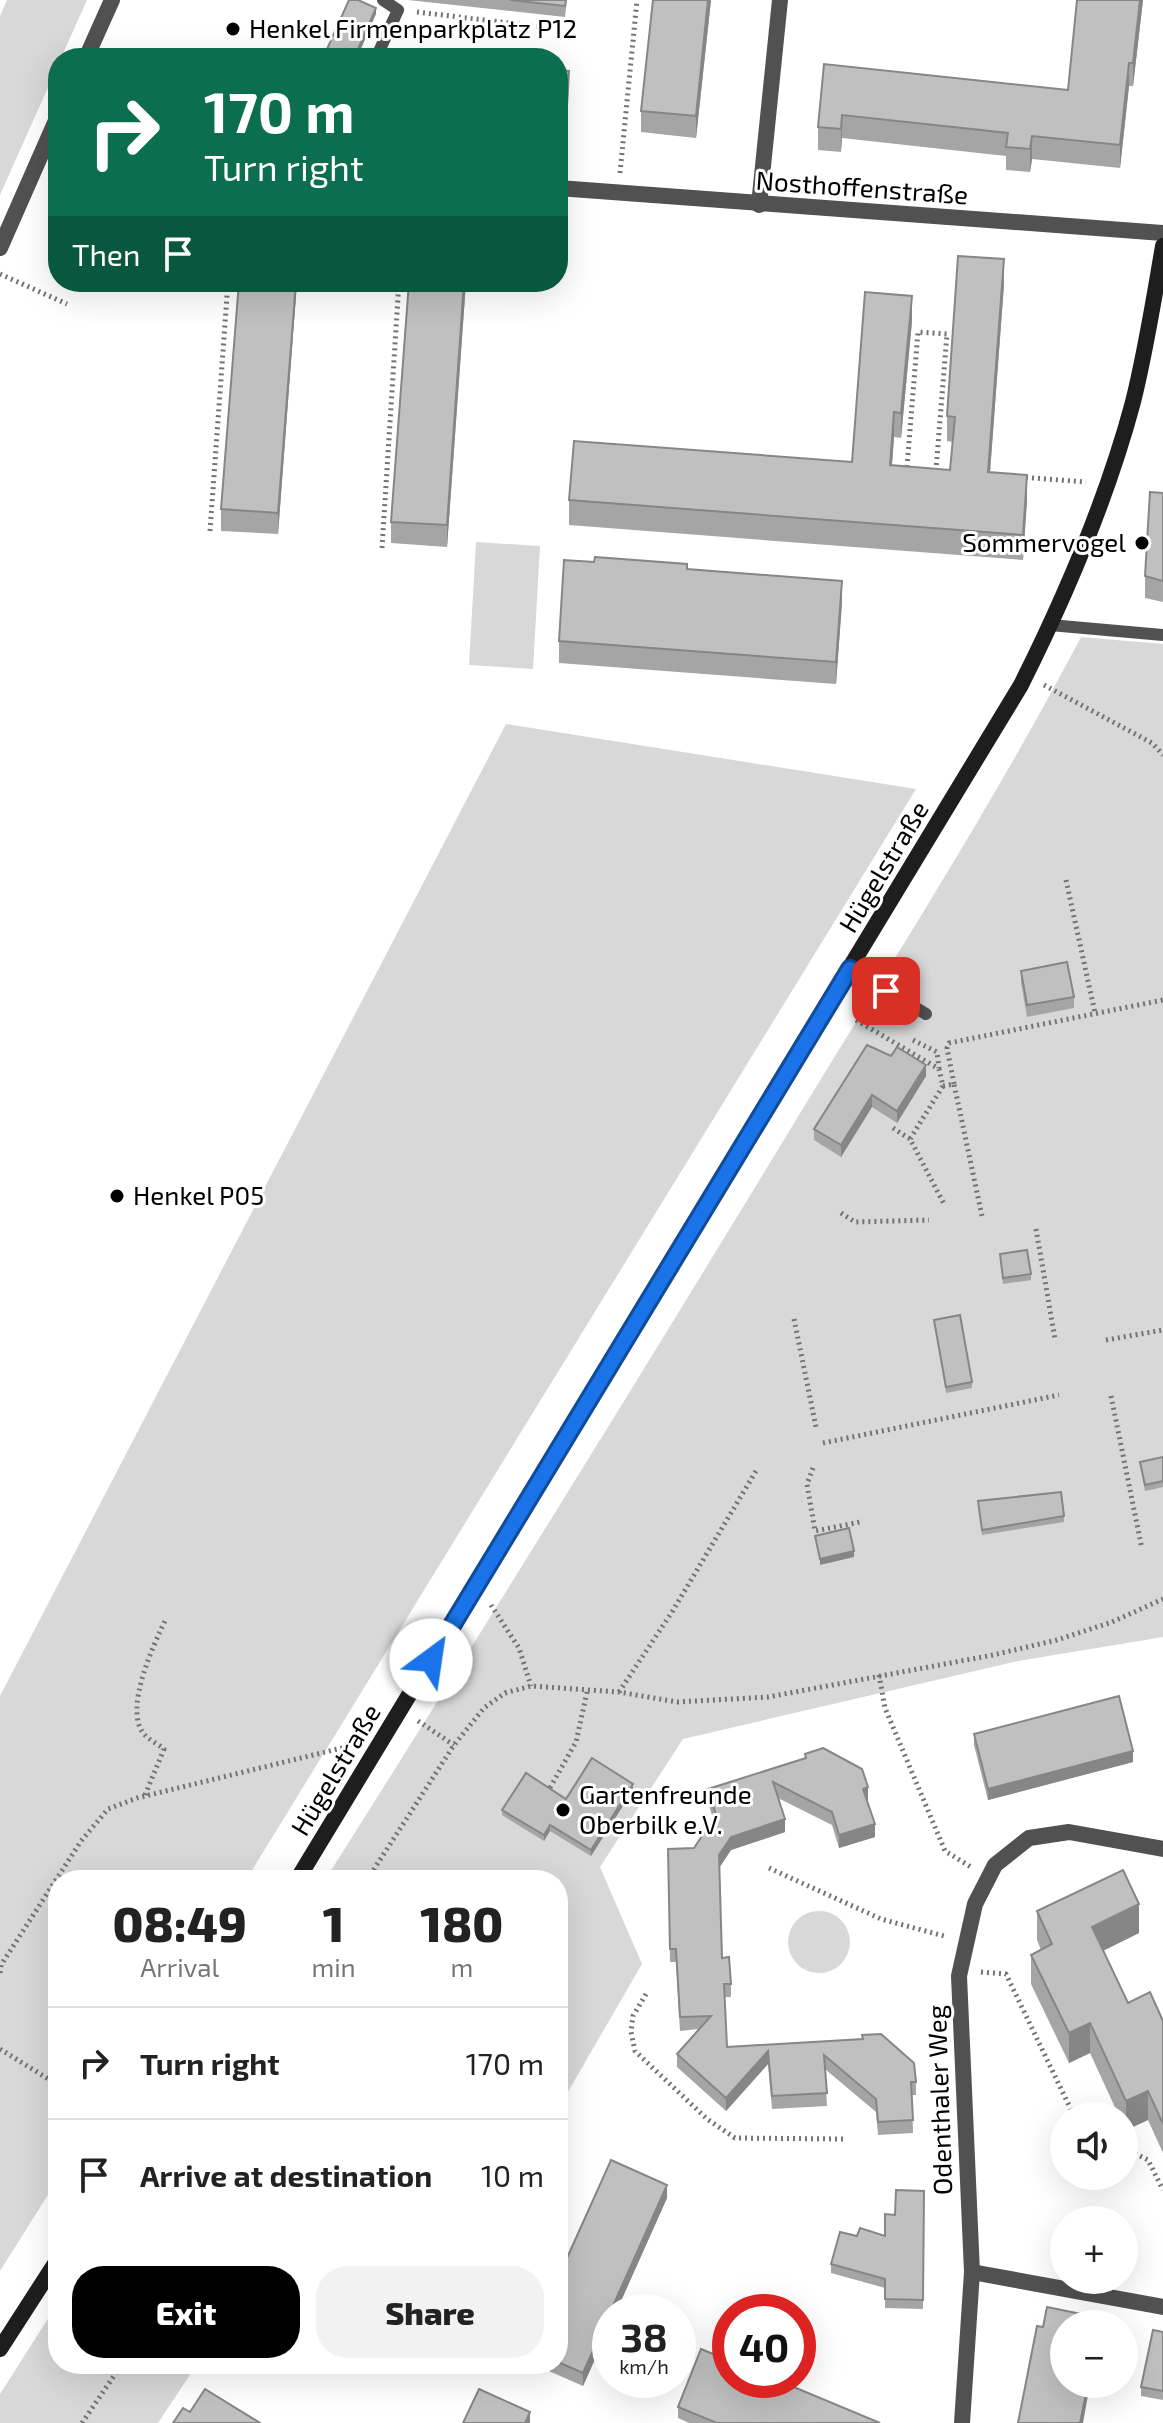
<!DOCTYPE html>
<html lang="en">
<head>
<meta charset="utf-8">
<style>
	:root { --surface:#fff; --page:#f2f2f2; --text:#222; --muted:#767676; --line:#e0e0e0; --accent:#000 }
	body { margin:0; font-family:"Exo 2",sans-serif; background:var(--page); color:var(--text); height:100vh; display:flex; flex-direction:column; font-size:30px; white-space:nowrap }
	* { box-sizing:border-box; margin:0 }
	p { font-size:26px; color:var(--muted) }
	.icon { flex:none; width:44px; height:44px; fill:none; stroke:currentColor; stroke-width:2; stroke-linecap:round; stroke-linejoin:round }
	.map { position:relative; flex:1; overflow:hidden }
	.drawer { position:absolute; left:48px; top:1870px; width:520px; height:504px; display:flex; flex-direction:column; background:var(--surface); border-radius:32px; box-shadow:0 8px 32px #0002 }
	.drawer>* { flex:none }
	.hud { position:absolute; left:48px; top:48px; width:520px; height:244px; border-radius:32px; box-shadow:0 8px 32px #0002; background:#0b6e4f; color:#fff; overflow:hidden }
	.tools { position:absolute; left:1050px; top:2102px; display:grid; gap:16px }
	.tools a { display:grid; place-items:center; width:88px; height:88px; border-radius:50%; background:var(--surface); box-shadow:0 8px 32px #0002; font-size:40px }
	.speed { position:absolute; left:592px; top:2294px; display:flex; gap:16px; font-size:40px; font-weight:700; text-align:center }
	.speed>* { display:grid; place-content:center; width:104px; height:104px; border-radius:50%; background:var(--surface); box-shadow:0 8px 32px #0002; line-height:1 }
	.speed small { font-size:20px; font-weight:400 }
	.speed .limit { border:12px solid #d22; background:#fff; color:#111 }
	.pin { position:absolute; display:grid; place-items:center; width:68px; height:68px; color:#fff; margin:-34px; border-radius:16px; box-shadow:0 4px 12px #0006 }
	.me { position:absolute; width:88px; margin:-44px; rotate:31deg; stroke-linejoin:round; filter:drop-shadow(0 0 6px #0008) }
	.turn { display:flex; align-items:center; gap:28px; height:168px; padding:0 24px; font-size:36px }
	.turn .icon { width:104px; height:104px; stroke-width:2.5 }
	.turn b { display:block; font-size:56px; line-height:68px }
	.then { display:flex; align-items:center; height:76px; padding:0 24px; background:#0003; gap:16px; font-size:30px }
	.eta { display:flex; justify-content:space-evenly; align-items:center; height:136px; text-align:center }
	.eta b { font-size:48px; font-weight:800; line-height:56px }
	.cta { display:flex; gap:16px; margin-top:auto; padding:16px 24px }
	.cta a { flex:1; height:92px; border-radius:32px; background:var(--accent); color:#fff; font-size:32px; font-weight:800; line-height:92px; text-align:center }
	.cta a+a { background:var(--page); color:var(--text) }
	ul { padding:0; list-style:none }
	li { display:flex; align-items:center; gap:24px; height:112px; padding:0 24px; border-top:2px solid var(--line) }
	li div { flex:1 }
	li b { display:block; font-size:30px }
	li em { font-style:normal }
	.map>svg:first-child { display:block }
	.green { fill:#d8d8d8 }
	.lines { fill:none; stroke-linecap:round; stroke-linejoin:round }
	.path { stroke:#737373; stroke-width:5; stroke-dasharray:2 4; stroke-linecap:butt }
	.lane { stroke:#515151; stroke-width:12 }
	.street { stroke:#515151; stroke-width:16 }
	.secondary { stroke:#1e1e1e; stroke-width:16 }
	.wall { fill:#a5a5a5 }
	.shaded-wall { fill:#868686 }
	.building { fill:#c0c0c0; stroke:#868686; stroke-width:2 }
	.route-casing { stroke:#114b97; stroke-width:20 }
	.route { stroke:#1a73e8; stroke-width:14 }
	.poi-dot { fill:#000; stroke:#fff; stroke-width:3 }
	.labels { text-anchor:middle; stroke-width:6; stroke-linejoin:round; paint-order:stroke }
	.poi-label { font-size:26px; fill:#000; stroke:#fff; text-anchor:start }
	.street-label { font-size:26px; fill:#000; stroke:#fff }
</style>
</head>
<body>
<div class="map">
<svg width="1163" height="2423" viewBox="0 0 1163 2423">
	<rect width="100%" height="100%" fill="#fff"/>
	<!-- green -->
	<g class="green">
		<path d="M 7,0 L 87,0 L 61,58 L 58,58 L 58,65 L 0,195 L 0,16 Z"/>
		<path d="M 476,542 L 540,546 L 533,669 L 469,665 Z"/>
		<path d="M 1081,637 L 1163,644 L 1163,1637 L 1018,1661 L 683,1739 L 600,1867 L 642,1964 L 558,2109 L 558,1880 L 325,1880 C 485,1627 643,1372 799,1115 C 895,957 995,801 1081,637 Z"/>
		<path d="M 506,724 L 916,789 L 246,1880 L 58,1880 L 58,2179 L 0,2271 L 0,1696 Z"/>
		<circle cx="819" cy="1942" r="31"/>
		<path d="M 58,2303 L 58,2364 L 197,2364 L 158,2423 L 0,2423 L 0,2394 Z"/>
	</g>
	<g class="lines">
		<!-- path -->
		<g class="path">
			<path d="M 417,12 L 543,27"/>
			<path d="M 620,173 L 637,0"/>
			<path d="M 0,274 L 67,304"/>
			<path d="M 907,467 L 918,332 L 947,334 L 936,470"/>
			<path d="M 1020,477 L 1086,482"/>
			<path d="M 210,531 L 228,282"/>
			<path d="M 382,548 L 399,282"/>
			<path d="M 1044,685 L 1152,743 L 1163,755"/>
			<path d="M 1066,880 L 1095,1013"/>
			<path d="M 856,1020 L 939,1069 L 943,1086 L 910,1139 L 944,1204"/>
			<path d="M 913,1040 L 937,1052 L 939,1068"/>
			<path d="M 954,1084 L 947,1048 L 949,1043 L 1163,1000"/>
			<path d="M 943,1086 L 954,1084 L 982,1216"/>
			<path d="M 893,1128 L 910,1139"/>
			<path d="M 841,1213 L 855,1222 L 929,1220"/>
			<path d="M 1036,1229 L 1055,1339"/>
			<path d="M 794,1319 L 816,1427"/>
			<path d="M 1106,1340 L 1163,1330"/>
			<path d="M 1111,1396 L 1142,1549"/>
			<path d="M 823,1443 L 1059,1395"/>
			<path d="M 813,1468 L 807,1484 L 815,1531 L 860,1522"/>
			<path d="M 491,1605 L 519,1648 L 531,1686"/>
			<path d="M 879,1675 L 885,1708 L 945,1851 L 971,1867"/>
			<path d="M 619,1692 L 672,1612 L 756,1471"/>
			<path d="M 418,1721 L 454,1745"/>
			<path d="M 547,1793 L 576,1742 L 587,1692"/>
			<path d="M 145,1795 L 164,1749 C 158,1744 149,1740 144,1734 C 123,1710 154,1644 165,1621"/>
			<path d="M 769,1868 L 881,1919 L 944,1936"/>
			<path d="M 367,1880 L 454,1745 L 484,1708 L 505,1693 L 531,1686 L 619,1692 L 677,1702 L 768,1697 L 993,1655 L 1057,1640 L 1112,1622 L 1163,1599"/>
			<path d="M 981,1972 L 1006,1974 L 1074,2116"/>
			<path d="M 0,1973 L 1,1965 L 81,1841 L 108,1809 L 137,1798 L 350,1746"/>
			<path d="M 646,1994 L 633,2016 L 631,2032 L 635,2051 L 707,2119 L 735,2138 L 844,2139"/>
			<path d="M 0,2049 L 58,2085"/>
			<path d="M 1124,2148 L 1148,2160 L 1163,2190"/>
			<path d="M 82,2423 L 122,2364"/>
		</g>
		<!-- lane -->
		<g class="lane">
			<path d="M 376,58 L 398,10 L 383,0"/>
			<path d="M 1050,625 L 1163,635"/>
			<path d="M 850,969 L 926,1014"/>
		</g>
		<!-- street -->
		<g class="street">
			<path d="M 86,58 L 112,0"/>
			<path d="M 558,188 L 1163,233"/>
			<path d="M 759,205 L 780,0"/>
			<path d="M 0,248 L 58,116"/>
			<path d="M 972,2272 L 1163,2307"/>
			<path d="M 962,2423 L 972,2272 L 959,1976 L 975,1904 L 995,1865 L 1029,1838 L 1069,1832 L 1163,1849"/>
		</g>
		<!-- secondary -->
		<g class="secondary">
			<path d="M 297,1880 L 1021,685 C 1066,595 1107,499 1133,402 C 1146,350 1154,298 1163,246"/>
			<path d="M 0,2349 L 58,2259"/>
		</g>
	</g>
	<!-- wall -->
	<g class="wall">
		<path d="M 408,0 L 567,0 L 565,17 Z"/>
		<path d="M 653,0 L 711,0 L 696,138 L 641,132 L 641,111 Z"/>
		<path d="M 1077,0 L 1143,0 L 1133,86 L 1129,86 L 1120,168 L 1032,159 L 1030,172 L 1006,170 L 1006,156 L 842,138 L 841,152 L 818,150 L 818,127 L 824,64 L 1068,90 Z"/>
		<path d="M 558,70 L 569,82 L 566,135 L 558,135 Z"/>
		<path d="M 297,282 L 278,534 L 221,531 L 221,509 Z"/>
		<path d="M 409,282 L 466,282 L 447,547 L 391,543 L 391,522 Z"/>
		<path d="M 1004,284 L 990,473 L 1027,500 L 1023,560 L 569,525 L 569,500 L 852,462 L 912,321 L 901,438 L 894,437 L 892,465 L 950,470 L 953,442 L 947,441 L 947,416 Z"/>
		<path d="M 1163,493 L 1163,602 L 1145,598 L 1145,576 Z"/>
		<path d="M 687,569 L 842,602 L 836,684 L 559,663 L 559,641 Z"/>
		<path d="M 1021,971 L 1074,997 L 1074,1008 L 1027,1017 L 1021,982 Z"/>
		<path d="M 891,1056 L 926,1076 L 897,1123 L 872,1107 L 841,1157 L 814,1140 L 814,1129 Z"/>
		<path d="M 1000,1254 L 1031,1274 L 1031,1280 L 1003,1284 Z"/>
		<path d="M 934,1320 L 972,1382 L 972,1388 L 946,1393 Z"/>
		<path d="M 1163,1457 L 1163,1487 L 1145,1491 L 1140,1462 Z"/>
		<path d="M 978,1501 L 1064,1516 L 1064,1522 L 982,1535 Z"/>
		<path d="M 974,1734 L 1133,1762 L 988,1800 L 974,1745 Z"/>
		<path d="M 805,1754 L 868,1800 L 867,1800 L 875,1837 L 839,1848 L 832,1825 L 778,1798 L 785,1832 L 731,1850 L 719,1868 L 722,1958 L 731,1984 L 731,1997 L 724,1997 L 727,2047 L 862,2039 L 916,2082 L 916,2095 L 912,2095 L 913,2133 L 878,2135 L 876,2112 L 825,2069 L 827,2106 L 772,2109 L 768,2064 L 726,2111 L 677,2067 L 677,2054 L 698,2029 L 680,2031 L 676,1962 L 670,1962 L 668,1849 L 694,1848 L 713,1819 L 708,1802 L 708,1789 L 805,1758 Z"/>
		<path d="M 633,1790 L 591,1856 L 550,1831 L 544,1841 L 502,1815 L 502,1810 L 566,1799 Z"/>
		<path d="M 1037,1911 L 1139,1933 L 1103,1951 L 1128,2003 L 1163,2021 L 1163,2153 L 1148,2120 L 1126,2130 L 1124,2126 L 1124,2116 L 1119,2116 L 1090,2053 L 1069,2063 L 1031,1984 L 1031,1955 L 1041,1950 L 1037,1940 Z"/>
		<path d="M 924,2191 L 923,2309 L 885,2308 L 885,2288 L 831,2273 L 831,2264 L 857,2236 L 885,2236 L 895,2215 Z"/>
		<path d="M 667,2198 L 583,2386 L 533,2364 L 558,2364 L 558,2278 Z"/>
		<path d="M 1163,2332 L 1163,2400 L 1141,2396 L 1141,2387 Z"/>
		<path d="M 678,2407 L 880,2423 L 689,2423 L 678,2418 Z"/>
	</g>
	<!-- shaded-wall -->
	<g class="shaded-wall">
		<path d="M 708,0 L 711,0 L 696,138 L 696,116 Z"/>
		<path d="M 1140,0 L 1143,0 L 1133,86 L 1133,63 Z"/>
		<path d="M 376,8 L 376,14 L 357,58 L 354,58 Z"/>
		<path d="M 1129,63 L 1129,86 L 1120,168 L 1120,145 Z"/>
		<path d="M 842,115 L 842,138 L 841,152 L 841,129 Z"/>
		<path d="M 1032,136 L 1032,159 L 1030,172 L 1030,149 Z"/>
		<path d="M 1004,259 L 1004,284 L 988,498 L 988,472 Z"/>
		<path d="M 296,282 L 297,282 L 278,534 L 278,513 Z"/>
		<path d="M 464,282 L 466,282 L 447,547 L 447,525 Z"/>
		<path d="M 912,296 L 912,321 L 901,438 L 901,413 Z"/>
		<path d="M 894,412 L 894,437 L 890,490 L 890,465 Z"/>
		<path d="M 1027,475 L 1027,500 L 1023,560 L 1023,535 Z"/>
		<path d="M 842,581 L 842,602 L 836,684 L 836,662 Z"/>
		<path d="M 926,1065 L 926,1076 L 897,1123 L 897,1111 Z"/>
		<path d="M 872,1095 L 872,1107 L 841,1157 L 841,1145 Z"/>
		<path d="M 854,1551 L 854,1557 L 820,1565 L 820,1559 Z"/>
		<path d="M 1133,1751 L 1133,1762 L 988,1800 L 988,1789 Z"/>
		<path d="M 633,1784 L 633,1790 L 591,1856 L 591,1850 Z"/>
		<path d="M 868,1787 L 868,1800 L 863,1802 L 863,1789 Z"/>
		<path d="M 785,1819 L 785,1832 L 731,1850 L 719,1868 L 719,1855 L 731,1837 Z"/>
		<path d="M 875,1824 L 875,1837 L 839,1848 L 839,1835 Z"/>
		<path d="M 550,1825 L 550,1831 L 544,1841 L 544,1835 Z"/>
		<path d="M 1139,1904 L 1139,1933 L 1092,1956 L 1092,1927 Z"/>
		<path d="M 1090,2023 L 1090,2053 L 1069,2063 L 1069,2033 Z"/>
		<path d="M 768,2051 L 768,2064 L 726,2111 L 726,2098 Z"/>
		<path d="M 1148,2091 L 1148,2120 L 1126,2130 L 1126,2101 Z"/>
		<path d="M 667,2185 L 667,2198 L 616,2312 L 610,2312 L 610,2325 L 583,2386 L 583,2373 Z"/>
		<path d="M 1088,2384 L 1090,2384 L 1083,2423 L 1080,2423 Z"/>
		<path d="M 530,2412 L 530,2423 L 525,2423 Z"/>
	</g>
	<!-- building -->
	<g class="building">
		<path d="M 349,0 L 358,0 L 376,8 L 354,58 L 323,58 Z"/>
		<path d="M 510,0 L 566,0 L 565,6 Z"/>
		<path d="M 653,0 L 708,0 L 696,116 L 641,111 Z"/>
		<path d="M 1077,0 L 1140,0 L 1133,63 L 1129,63 L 1120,145 L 1032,136 L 1030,149 L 1006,147 L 1008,133 L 842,115 L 841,129 L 818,127 L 824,64 L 1068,90 Z"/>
		<path d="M 558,70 L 569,71 L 566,124 L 558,124 Z"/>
		<path d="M 958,256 L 1004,259 L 988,472 L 1027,475 L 1023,535 L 569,500 L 574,441 L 852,462 L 865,292 L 912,296 L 901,413 L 894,412 L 890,465 L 950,470 L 955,417 L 947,416 Z"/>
		<path d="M 239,282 L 296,282 L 278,513 L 221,509 Z"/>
		<path d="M 409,282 L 464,282 L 447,525 L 391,522 Z"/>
		<path d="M 1150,492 L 1163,493 L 1163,581 L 1145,576 Z"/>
		<path d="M 595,557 L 687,564 L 687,569 L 842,581 L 836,662 L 559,641 L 564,560 L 594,562 Z"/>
		<path d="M 1067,962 L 1074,997 L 1027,1005 L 1021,971 Z"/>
		<path d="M 867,1045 L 891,1056 L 897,1047 L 926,1065 L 897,1111 L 872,1095 L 841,1145 L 814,1129 Z"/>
		<path d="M 1027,1250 L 1031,1274 L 1003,1278 L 1000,1254 Z"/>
		<path d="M 960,1315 L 972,1382 L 946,1387 L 934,1320 Z"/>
		<path d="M 1163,1457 L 1163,1481 L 1145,1485 L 1140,1462 Z"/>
		<path d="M 1061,1492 L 1064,1516 L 982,1530 L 978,1501 Z"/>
		<path d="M 849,1528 L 854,1551 L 820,1559 L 815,1536 Z"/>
		<path d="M 1119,1696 L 1133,1751 L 988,1789 L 974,1734 Z"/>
		<path d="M 823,1748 L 862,1769 L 868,1787 L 863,1789 L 875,1824 L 839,1835 L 832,1812 L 773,1782 L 785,1819 L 731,1837 L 719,1855 L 722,1958 L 729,1957 L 731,1984 L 724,1984 L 727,2047 L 863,2039 L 862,2035 L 881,2034 L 914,2063 L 916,2082 L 911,2082 L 913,2120 L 878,2122 L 876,2099 L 824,2055 L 827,2093 L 772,2096 L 768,2051 L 726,2098 L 677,2054 L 711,2016 L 680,2017 L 676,1949 L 670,1949 L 668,1849 L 694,1848 L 716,1815 L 708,1789 L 806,1758 L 805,1754 Z"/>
		<path d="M 592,1758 L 633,1784 L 591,1850 L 550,1825 L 544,1835 L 502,1810 L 526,1773 L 566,1799 Z"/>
		<path d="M 1123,1870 L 1139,1904 L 1092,1927 L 1128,2003 L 1150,1992 L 1163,2021 L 1163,2124 L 1148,2091 L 1126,2101 L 1090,2023 L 1069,2033 L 1031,1955 L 1052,1944 L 1037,1911 Z"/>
		<path d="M 611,2160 L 667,2185 L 583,2373 L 558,2362 L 558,2278 Z"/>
		<path d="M 896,2190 L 924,2191 L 923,2300 L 885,2299 L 885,2279 L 831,2264 L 840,2232 L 857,2236 L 860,2228 L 885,2236 L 885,2214 L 895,2215 Z"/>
		<path d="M 1047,2307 L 1101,2318 L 1100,2324 L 1064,2324 L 1064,2384 L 1088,2384 L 1080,2423 L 1018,2423 L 1037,2326 L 1043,2327 Z"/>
		<path d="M 1153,2330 L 1163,2332 L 1163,2391 L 1141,2387 Z"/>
		<path d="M 701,2349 L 730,2361 L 730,2380 L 777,2380 L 880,2423 L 717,2423 L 678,2407 Z"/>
		<path d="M 205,2389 L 260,2423 L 173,2423 L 183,2408 L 190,2412 Z"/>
		<path d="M 479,2389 L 530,2412 L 525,2423 L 463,2423 Z"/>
	</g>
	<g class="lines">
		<defs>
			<path id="route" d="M 431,1660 L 850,969 L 886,991"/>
		</defs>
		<!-- route casing -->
		<use href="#route" class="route-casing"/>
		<!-- route -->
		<use href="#route" class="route"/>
	</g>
	<!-- markers -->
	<g class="poi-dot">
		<circle cx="233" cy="29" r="8"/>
		<circle cx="1142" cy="543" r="8"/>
		<circle cx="117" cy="1196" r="8"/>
		<circle cx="563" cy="1810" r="8"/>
	</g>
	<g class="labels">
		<!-- poi labels -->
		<g class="poi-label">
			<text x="249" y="38">Henkel Firmenparkplatz P12</text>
			<text x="1126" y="552" text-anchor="end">Sommervogel</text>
			<text x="133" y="1205">Henkel P05</text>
			<text x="579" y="1804">Gartenfreunde<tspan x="579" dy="30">Oberbilk e.V.</tspan></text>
		</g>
		<!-- street labels -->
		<g class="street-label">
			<text transform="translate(862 188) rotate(4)" y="9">Nosthoffenstraße</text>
			<text transform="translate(884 867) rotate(-59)" y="9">Hügelstraße</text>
			<text transform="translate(336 1770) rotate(-59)" y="9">Hügelstraße</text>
			<text transform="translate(940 2100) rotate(-92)" y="9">Odenthaler Weg</text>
		</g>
	</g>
</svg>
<div class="tools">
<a><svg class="icon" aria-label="sound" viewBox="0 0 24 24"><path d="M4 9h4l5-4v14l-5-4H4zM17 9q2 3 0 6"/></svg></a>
<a>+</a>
<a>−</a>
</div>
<div class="speed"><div>38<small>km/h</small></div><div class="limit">40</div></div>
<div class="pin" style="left:886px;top:991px;background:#d93025"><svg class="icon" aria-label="arrive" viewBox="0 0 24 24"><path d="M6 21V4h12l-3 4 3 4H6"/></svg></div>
<svg class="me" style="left:431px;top:1660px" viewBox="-20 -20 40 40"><circle r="19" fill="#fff"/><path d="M0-13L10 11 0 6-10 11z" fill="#1a73e8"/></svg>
<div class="hud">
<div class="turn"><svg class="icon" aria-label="right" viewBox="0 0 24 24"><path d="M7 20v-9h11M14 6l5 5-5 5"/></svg><div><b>170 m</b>Turn right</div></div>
<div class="then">Then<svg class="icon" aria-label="arrive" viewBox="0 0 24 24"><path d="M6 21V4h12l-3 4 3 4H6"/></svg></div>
</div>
<section class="drawer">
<div class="eta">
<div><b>08:49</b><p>Arrival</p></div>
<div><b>1</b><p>min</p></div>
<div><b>180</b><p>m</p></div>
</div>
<ul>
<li><svg class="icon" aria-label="right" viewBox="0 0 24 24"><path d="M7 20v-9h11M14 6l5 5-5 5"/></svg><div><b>Turn right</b></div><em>170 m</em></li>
<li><svg class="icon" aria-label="arrive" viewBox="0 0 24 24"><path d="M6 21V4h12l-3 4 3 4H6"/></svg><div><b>Arrive at destination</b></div><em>10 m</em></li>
</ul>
<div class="cta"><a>Exit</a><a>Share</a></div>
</section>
</div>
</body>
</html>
